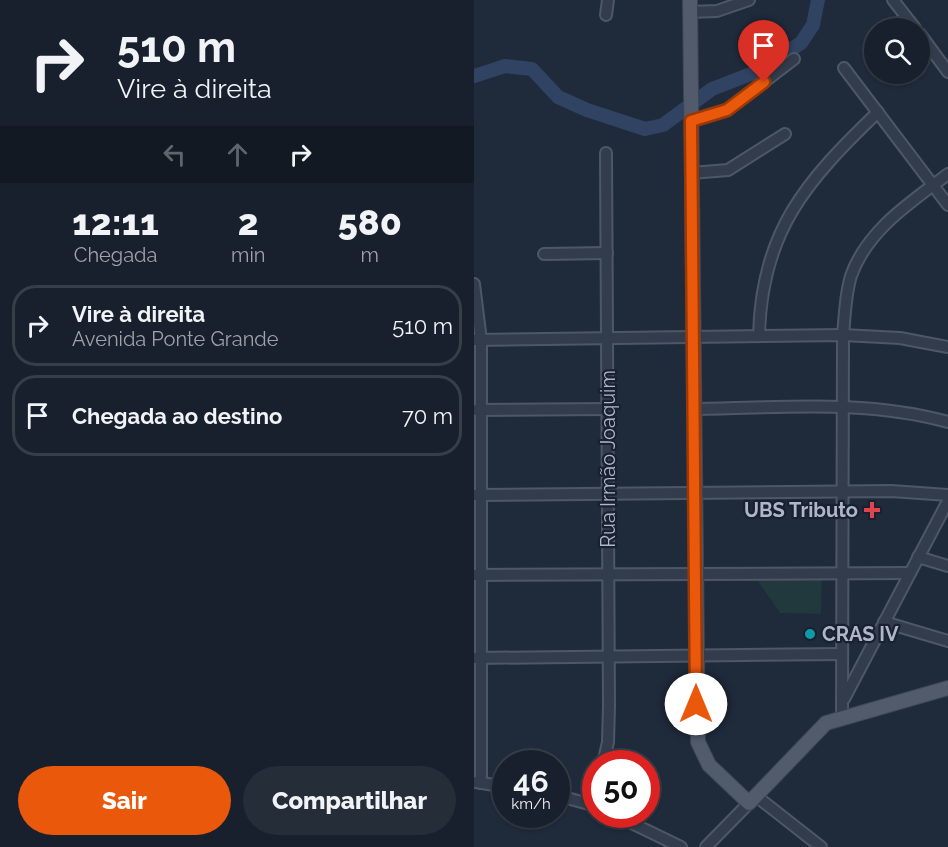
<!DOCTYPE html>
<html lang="pt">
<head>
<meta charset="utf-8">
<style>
	:root { --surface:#17202c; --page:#242d38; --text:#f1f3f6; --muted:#9ea3a9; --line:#363e48; --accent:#ea580c }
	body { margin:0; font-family:Raleway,sans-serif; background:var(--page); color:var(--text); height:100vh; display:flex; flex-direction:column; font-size:22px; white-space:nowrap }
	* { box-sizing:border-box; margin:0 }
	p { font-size:20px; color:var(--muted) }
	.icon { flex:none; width:33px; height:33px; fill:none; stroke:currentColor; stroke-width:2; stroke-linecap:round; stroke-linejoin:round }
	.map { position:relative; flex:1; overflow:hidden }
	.drawer { display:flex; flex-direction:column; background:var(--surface); width:474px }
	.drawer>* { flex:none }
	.hud { background:#17202c; color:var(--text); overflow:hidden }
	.controls { position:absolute; left:390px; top:18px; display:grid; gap:12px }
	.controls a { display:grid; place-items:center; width:66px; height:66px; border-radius:50%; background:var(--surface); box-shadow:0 2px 4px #0004,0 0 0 2px var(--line); font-size:30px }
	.speed { position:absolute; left:18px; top:750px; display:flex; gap:12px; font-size:30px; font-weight:700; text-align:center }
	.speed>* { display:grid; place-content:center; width:78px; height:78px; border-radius:50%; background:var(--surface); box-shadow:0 2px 4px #0004,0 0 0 2px var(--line); line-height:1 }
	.speed small { font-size:15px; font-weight:400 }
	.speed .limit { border:9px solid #d22; background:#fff; color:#111 }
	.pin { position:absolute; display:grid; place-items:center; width:51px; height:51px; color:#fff; margin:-62px -26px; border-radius:50% 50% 50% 0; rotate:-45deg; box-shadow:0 0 6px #0007 }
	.pin .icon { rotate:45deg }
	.me { position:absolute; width:66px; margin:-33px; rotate:0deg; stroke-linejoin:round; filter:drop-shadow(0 0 4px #0008) }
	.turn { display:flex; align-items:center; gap:21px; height:126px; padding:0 18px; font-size:27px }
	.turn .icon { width:78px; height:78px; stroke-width:2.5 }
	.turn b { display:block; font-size:42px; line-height:51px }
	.lanes { display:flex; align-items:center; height:57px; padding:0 18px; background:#0003; justify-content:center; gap:30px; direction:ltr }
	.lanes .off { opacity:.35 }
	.eta { display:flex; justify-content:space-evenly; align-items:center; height:102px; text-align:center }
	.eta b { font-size:36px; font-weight:800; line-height:42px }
	.cta { display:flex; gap:12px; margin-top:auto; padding:12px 18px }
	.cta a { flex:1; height:69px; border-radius:36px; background:var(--accent); color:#fff; font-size:24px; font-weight:800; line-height:69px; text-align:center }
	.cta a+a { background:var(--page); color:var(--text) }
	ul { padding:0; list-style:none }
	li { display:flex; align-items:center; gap:18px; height:81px; margin:0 12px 9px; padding:0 6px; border:3px solid var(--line); border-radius:24px }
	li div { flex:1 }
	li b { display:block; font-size:22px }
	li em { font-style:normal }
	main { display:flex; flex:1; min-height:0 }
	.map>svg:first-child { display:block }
	.green { fill:#21383c }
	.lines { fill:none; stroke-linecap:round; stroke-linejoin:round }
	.river { stroke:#304362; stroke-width:14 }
	.minor-casing { stroke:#4e5766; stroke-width:14 }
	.major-casing { stroke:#3d4555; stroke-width:16 }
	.minor { stroke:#333c4c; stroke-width:10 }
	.major { stroke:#515b6c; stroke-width:14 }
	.route-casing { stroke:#983908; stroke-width:15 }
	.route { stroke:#ea580c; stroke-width:10 }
	.health-dot { fill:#e0444e; stroke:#192130; stroke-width:2 }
	.culture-dot { fill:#0f9aa8; stroke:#192130; stroke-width:2 }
	.labels { text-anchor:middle; stroke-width:4.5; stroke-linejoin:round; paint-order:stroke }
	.street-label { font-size:20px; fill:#aeb7c8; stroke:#192130 }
	.poi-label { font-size:20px; font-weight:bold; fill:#aeb7c8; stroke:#192130; text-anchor:end }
</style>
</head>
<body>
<main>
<section class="drawer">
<div class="hud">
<div class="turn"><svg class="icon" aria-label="right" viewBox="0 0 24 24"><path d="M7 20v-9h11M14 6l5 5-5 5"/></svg><div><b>510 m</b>Vire à direita</div></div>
<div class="lanes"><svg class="icon off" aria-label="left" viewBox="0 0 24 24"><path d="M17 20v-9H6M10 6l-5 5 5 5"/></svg><svg class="icon off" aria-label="ahead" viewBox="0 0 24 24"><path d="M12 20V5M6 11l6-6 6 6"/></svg><svg class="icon" aria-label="right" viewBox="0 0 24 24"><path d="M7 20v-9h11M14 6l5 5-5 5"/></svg></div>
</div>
<div class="eta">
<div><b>12:11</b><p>Chegada</p></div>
<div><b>2</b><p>min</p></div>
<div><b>580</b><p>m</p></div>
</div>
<ul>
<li><svg class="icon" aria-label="right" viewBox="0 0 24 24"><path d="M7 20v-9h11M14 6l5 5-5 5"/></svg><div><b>Vire à direita</b><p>Avenida Ponte Grande</p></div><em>510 m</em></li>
<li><svg class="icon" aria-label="arrive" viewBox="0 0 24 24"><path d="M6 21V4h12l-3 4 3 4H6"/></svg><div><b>Chegada ao destino</b></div><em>70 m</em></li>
</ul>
<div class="cta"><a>Sair</a><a>Compartilhar</a></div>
</section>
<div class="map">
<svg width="474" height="847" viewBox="0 0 474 847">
	<rect width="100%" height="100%" fill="#1f2a3b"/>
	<!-- green -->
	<path class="green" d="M 348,576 L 347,614 L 306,613 L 281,577 Z"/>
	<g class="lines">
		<!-- river -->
		<path class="river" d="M 0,76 L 31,66 L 58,69 L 84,97 L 113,110 L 171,129 L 189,125 L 238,89 L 282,72 L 327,43 L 339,25 L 344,0"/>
		<defs>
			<g id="minor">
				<path d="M 419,0 L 441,28"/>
				<path d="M 216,12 L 243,11 L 275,0"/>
				<path d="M 132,15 L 134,0"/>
				<path d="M 446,34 L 474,72"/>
				<path d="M 370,68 L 474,205"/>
				<path d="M 217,121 L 253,110 L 320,59"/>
				<path d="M 217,173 L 254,170 L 311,134"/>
				<path d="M 70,254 L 133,253"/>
				<path d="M 0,284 L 7,340 L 7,783"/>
				<path d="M 285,336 C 287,232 332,181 404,112"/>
				<path d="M 1,340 L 369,335 L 426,338 L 474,347"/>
				<path d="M 219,409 C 304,408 392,399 474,422"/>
				<path d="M 2,410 L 134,409"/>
				<path d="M 0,495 L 417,491 L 474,495"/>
				<path d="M 444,557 L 474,566"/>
				<path d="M 1,575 L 436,573"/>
				<path d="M 410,622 L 474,641"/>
				<path d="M 0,658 L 368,654"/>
				<path d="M 370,699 L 474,501"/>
				<path d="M 368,717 L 369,335 C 371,316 371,295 377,276 C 393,230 437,202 474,174"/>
				<path d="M 129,764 L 134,742 L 135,706 L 132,153"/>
				<path d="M 2,782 L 32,787"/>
				<path d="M 82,795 L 122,806"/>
				<path d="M 282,796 L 347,847"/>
				<path d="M 112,802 L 122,780"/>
				<path d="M 139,814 L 207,847"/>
				<path d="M 232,847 L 275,803"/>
			</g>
			<path id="major" d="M 216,0 L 224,742 L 235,765 L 275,803 L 352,723 L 474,688"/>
		</defs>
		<!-- minor casing -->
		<use href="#minor" class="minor-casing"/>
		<!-- major casing -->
		<use href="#major" class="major-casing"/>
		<!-- minor -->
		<use href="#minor" class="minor"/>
		<!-- major -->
		<use href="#major" class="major"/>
	</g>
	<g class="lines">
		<defs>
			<path id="route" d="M 222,704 L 217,121 L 253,110 L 290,82"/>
		</defs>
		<!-- route casing -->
		<use href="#route" class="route-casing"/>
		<!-- route -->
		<use href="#route" class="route"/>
	</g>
	<!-- markers -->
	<path class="health-dot" d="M395 501h6v6h6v6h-6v6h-6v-6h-6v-6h6z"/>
	<circle class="culture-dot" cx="336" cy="634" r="6"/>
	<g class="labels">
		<!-- street labels -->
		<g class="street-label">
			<text transform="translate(134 459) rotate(-90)" y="7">Rua Irmão Joaquim</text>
		</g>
		<!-- poi labels -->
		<g class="poi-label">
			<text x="384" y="517">UBS Tributo</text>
			<text x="348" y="641" text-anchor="start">CRAS IV</text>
		</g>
	</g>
</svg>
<div class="controls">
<a><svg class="icon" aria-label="search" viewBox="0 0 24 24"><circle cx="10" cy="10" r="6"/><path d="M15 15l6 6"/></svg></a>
</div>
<div class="speed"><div>46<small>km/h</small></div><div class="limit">50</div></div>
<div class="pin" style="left:290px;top:82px;background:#d93025"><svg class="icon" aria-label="arrive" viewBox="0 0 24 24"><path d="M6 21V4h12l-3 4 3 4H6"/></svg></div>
<svg class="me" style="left:222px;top:704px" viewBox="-20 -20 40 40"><circle r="19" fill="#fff"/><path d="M0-13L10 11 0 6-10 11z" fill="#ea580c"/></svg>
</div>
</main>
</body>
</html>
